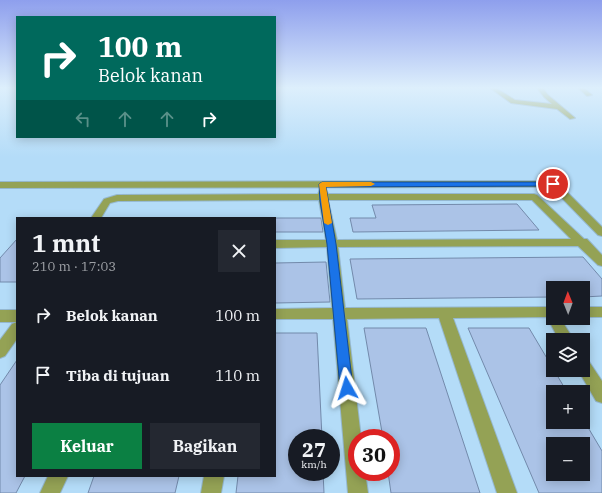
<!DOCTYPE html>
<html lang="id">
<head>
<meta charset="utf-8">
<style>
	:root { --surface:#171b24; --page:#242831; --text:#f1f3f6; --muted:#9ea1a6; --accent:#0b8043 }
	body { margin:0; font-family:"IBM Plex Serif",serif; background:var(--page); color:var(--text); height:100vh; display:flex; flex-direction:column; font-size:15px; white-space:nowrap }
	* { box-sizing:border-box; margin:0 }
	p { font-size:13px; color:var(--muted) }
	.icon { flex:none; width:22px; height:22px; fill:none; stroke:currentColor; stroke-width:2; stroke-linecap:round; stroke-linejoin:round }
	.map { position:relative; flex:1; overflow:hidden }
	.panel { position:absolute; left:16px; top:217px; width:260px; height:260px; display:flex; flex-direction:column; background:var(--surface); border-radius:0px; box-shadow:0 2px 10px #0003 }
	.panel>* { flex:none }
	.guide { position:absolute; left:16px; top:16px; width:260px; height:122px; border-radius:0px; box-shadow:0 2px 10px #0003; background:#00695c; color:#fff; overflow:hidden }
	.needle { width:26px; rotate:359deg }
	.controls { position:absolute; left:546px; top:281px; display:grid; gap:8px }
	.controls a { display:grid; place-items:center; width:44px; height:44px; border-radius:0px; background:var(--surface); box-shadow:0 2px 10px #0003; font-size:20px }
	.speed { position:absolute; left:288px; top:429px; display:flex; gap:8px; font-size:20px; font-weight:700; text-align:center }
	.speed>* { display:grid; place-content:center; width:52px; height:52px; border-radius:50%; background:var(--surface); box-shadow:0 2px 10px #0003; line-height:1 }
	.speed small { font-size:10px; font-weight:400 }
	.speed .limit { border:6px solid #d22; background:#fff; color:#111 }
	.pin { position:absolute; display:grid; place-items:center; width:34px; height:34px; color:#fff; margin:-17px; border:2px solid #fff; border-radius:50%; box-shadow:0 1px 4px #0007 }
	.me { position:absolute; width:44px; margin:-22px; rotate:354deg; stroke-linejoin:round; filter:drop-shadow(0 0 3px #0008) }
	.turn { display:flex; align-items:center; gap:14px; height:84px; padding:0 16px; font-size:18px }
	.turn .icon { width:52px; height:52px; stroke-width:2.5 }
	.turn b { display:block; font-size:28px; line-height:34px }
	.lanes { display:flex; align-items:center; height:38px; padding:0 16px; background:#0003; justify-content:center; gap:20px; direction:ltr }
	.lanes .off { opacity:.35 }
	.round { display:grid; place-items:center; flex:none; width:42px; height:42px; border-radius:0px; background:var(--page) }
	.overview { display:flex; align-items:center; justify-content:space-between; height:68px; padding:0 16px }
	h1 { font-size:24px; font-weight:700; line-height:30px }
	.button { display:flex; gap:8px; margin-top:auto; padding:8px 16px }
	.button a { flex:1; height:46px; border-radius:0px; background:var(--accent); color:#fff; font-size:16px; font-weight:700; line-height:46px; text-align:center }
	.button a+a { background:var(--page); color:var(--text) }
	ul { padding:0; list-style:none }
	li { display:flex; align-items:center; gap:12px; height:60px; padding:0 16px }
	li div { flex:1 }
	li b { display:block; font-size:15px }
	li em { font-style:normal }
	.map>svg:first-child { display:block }
	.building { fill:#abc3e7; stroke:#738aab; fill-rule:evenodd }
	.lines { fill:none; stroke-linecap:round; stroke-linejoin:round }
	.minor-casing { stroke:#95b8d0; stroke-width:2 }
	.minor { fill:#94a255; fill-rule:evenodd }
	.route { fill:#1a73e8; stroke:#114b97 }
	.slow { fill:#f59e0b }
</style>
</head>
<body>
<div class="map">
<svg width="602" height="493" viewBox="0 0 602 493">
	<rect width="100%" height="100%" fill="#b4dcf8"/>
	<!-- building -->
	<g class="building">
		<path d="M 517,204 L 539,230 L 353,232 L 350,218 L 376,218 L 372,205 Z"/>
		<path d="M 275,218 L 321,218 L 323,232 L 275,232 Z"/>
		<path d="M 17,239 L 17,282 L 0,282 L 0,258 Z"/>
		<path d="M 583,257 L 602,279 L 602,296 L 583,297 L 583,288 L 553,288 L 553,297 L 357,299 L 350,259 Z"/>
		<path d="M 326,262 L 330,302 L 275,303 L 275,263 Z"/>
		<path d="M 364,328 L 426,328 L 480,493 L 391,493 L 388,472 L 391,472 L 391,438 L 383,438 Z"/>
		<path d="M 468,328 L 529,328 L 567,392 L 553,392 L 553,422 L 583,422 L 583,419 L 602,451 L 602,493 L 539,493 ZM 553,444 L 583,444 L 583,474 L 553,474 Z"/>
		<path d="M 275,333 L 317,333 L 322,438 L 297,438 L 297,472 L 323,472 L 324,493 L 236,493 L 238,476 L 275,476 Z"/>
		<path d="M 17,360 L 17,476 L 25,476 L 16,493 L 0,493 L 0,385 Z"/>
		<path d="M 94,476 L 179,476 L 175,493 L 88,493 Z"/>
	</g>
	<g class="lines">
		<defs>
			<g id="minor">
				<path d="M 490,88 L 496,88 L 515,100 L 552,104 L 544,97 L 537,88 L 543,88 L 548,95 L 575,118 L 570,119 L 557,109 L 511,103 Z"/>
				<path d="M 578,88 L 584,88 L 592,95 L 587,96 Z"/>
				<path d="M 544,171 L 547,172 L 602,227 L 602,236 L 598,235 L 551,187 L 0,188 L 0,182 L 546,181 L 540,174 Z"/>
				<path d="M 323,188 L 326,189 L 328,194 L 534,194 L 537,195 L 584,239 L 587,239 L 602,255 L 602,266 L 598,265 L 578,246 L 338,247 L 345,308 L 553,307 L 553,318 L 560,318 L 574,340 L 559,340 L 547,317 L 453,318 L 517,493 L 497,493 L 439,318 L 347,319 L 361,438 L 357,438 L 357,472 L 365,472 L 368,493 L 348,493 L 333,319 L 275,319 L 275,309 L 332,308 L 327,247 L 275,248 L 275,240 L 326,240 L 319,200 L 118,201 L 110,203 L 101,218 L 91,218 L 104,199 L 117,195 L 318,194 L 320,189 ZM 328,200 L 532,200 L 571,239 L 337,240 Z"/>
				<rect x="583" y="307" width="19" height="10"/>
				<rect x="0" y="310" width="17" height="12"/>
				<path d="M 17,322 L 17,339 L 5,356 L 0,358 L 0,340 L 12,324 Z"/>
				<path d="M 583,358 L 588,360 L 602,381 L 602,403 L 596,401 L 578,370 L 583,370 Z"/>
				<path d="M 48,476 L 68,476 L 60,493 L 40,493 Z"/>
				<path d="M 204,476 L 224,476 L 221,493 L 201,493 Z"/>
			</g>
		</defs>
		<!-- minor casing -->
		<use href="#minor" class="minor-casing"/>
		<!-- minor -->
		<use href="#minor" class="minor"/>
	</g>
	<!-- sky -->
	<linearGradient id="sky" x2="0" y2="1"><stop stop-color="#8e9fed"/><stop offset="0.56" stop-color="#ddeffc"/><stop offset="1" stop-color="#ddeffc" stop-opacity="0"/></linearGradient>
	<rect width="602" height="157" fill="url(#sky)"/>
	<!-- route -->
	<path class="route" d="M 322,182 L 553,182 L 557,184 L 553,186 L 326,187 L 336,244 L 353,388 L 351,393 L 347,395 L 342,393 L 340,388 L 327,244 L 320,201 L 319,184 Z"/>
	<!-- slow -->
	<path class="slow" d="M 322,182 L 371,182 L 375,184 L 371,186 L 326,187 L 332,223 L 328,225 L 324,223 L 319,184 Z"/>
</svg>
<div class="controls">
<a><svg class="needle" viewBox="-14 -14 28 28"><path d="M0-13l5 13h-10z" fill="#e53935"/><path d="M0 13l5-13h-10z" fill="#9ea1a6"/></svg></a>
<a><svg class="icon" aria-label="layers" viewBox="0 0 24 24"><path d="M12 4l9 5-9 5-9-5zM3 14l9 5 9-5"/></svg></a>
<a>+</a>
<a>−</a>
</div>
<div class="speed"><div>27<small>km/h</small></div><div class="limit">30</div></div>
<div class="pin" style="left:553px;top:184px;background:#d93025"><svg class="icon" aria-label="arrive" viewBox="0 0 24 24"><path d="M6 21V4h12l-3 4 3 4H6"/></svg></div>
<svg class="me" style="left:347px;top:388px" viewBox="-20 -20 40 40"><path d="M0-17L14 15 0 8-14 15z" fill="#1a73e8" stroke="#fff" stroke-width="4"/></svg>
<div class="guide">
<div class="turn"><svg class="icon" aria-label="right" viewBox="0 0 24 24"><path d="M7 20v-9h11M14 6l5 5-5 5"/></svg><div><b>100 m</b>Belok kanan</div></div>
<div class="lanes"><svg class="icon off" aria-label="left" viewBox="0 0 24 24"><path d="M17 20v-9H6M10 6l-5 5 5 5"/></svg><svg class="icon off" aria-label="ahead" viewBox="0 0 24 24"><path d="M12 20V5M6 11l6-6 6 6"/></svg><svg class="icon off" aria-label="ahead" viewBox="0 0 24 24"><path d="M12 20V5M6 11l6-6 6 6"/></svg><svg class="icon" aria-label="right" viewBox="0 0 24 24"><path d="M7 20v-9h11M14 6l5 5-5 5"/></svg></div>
</div>
<section class="panel">
<div class="overview"><div><h1>1 mnt</h1><p>210 m · 17:03</p></div><a class="round"><svg class="icon" aria-label="close" viewBox="0 0 24 24"><path d="M6 6l12 12M18 6L6 18"/></svg></a></div>
<ul>
<li><svg class="icon" aria-label="right" viewBox="0 0 24 24"><path d="M7 20v-9h11M14 6l5 5-5 5"/></svg><div><b>Belok kanan</b></div><em>100 m</em></li>
<li><svg class="icon" aria-label="arrive" viewBox="0 0 24 24"><path d="M6 21V4h12l-3 4 3 4H6"/></svg><div><b>Tiba di tujuan</b></div><em>110 m</em></li>
</ul>
<div class="button"><a>Keluar</a><a>Bagikan</a></div>
</section>
</div>
</body>
</html>
